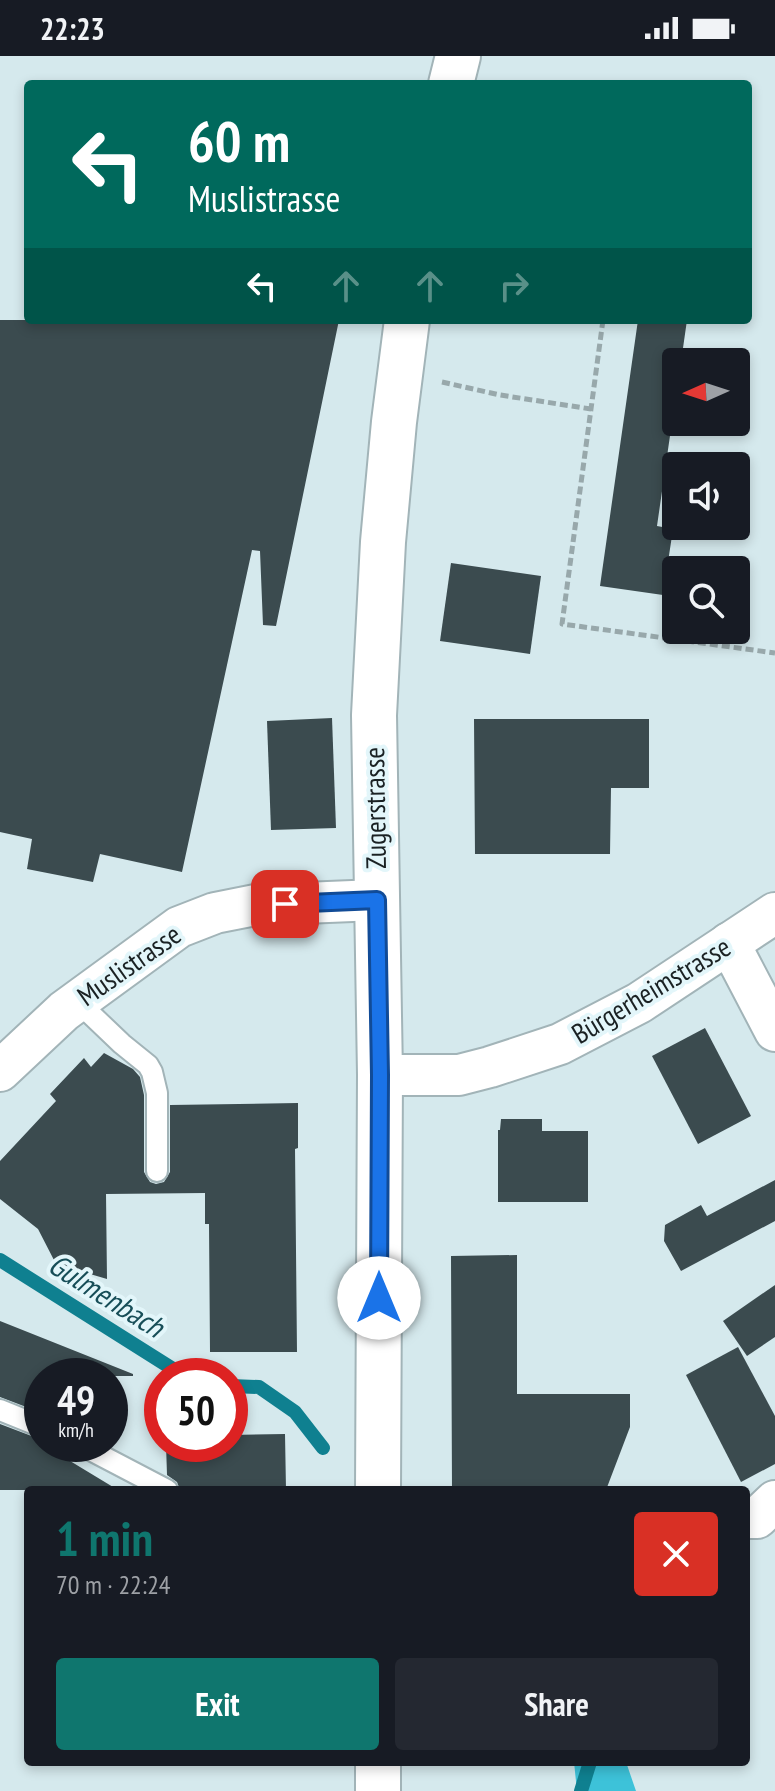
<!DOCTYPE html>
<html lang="en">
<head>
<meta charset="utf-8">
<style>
	:root { --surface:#171b24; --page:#242831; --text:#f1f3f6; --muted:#9ea1a6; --accent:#0f766e }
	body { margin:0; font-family:"PT Sans Narrow",sans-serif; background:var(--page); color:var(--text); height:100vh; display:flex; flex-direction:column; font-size:30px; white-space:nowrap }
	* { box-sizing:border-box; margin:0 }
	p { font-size:26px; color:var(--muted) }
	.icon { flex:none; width:44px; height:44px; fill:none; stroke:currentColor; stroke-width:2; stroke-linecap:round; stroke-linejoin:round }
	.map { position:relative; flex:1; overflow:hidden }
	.panel { position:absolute; left:24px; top:1430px; width:726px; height:280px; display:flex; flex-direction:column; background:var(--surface); border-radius:8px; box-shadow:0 4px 12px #0003 }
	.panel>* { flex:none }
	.hud { position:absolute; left:24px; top:24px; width:728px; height:244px; border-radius:8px; box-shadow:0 4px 12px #0003; background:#00695c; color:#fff; overflow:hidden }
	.needle { width:52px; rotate:267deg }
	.controls { position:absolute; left:662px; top:292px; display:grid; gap:16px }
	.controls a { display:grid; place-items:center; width:88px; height:88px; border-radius:8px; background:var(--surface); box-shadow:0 4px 12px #0003; font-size:40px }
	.speed { position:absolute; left:24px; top:1302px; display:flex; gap:16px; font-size:40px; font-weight:700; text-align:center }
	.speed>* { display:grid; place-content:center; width:104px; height:104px; border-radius:50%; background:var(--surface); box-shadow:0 4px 12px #0003; line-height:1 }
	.speed small { font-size:20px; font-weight:400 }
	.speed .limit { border:12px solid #d22; background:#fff; color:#111 }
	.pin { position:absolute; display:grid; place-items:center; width:68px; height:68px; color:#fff; margin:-34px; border-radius:16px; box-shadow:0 4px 12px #0006 }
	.me { position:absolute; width:88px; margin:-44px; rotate:0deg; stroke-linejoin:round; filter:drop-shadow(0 0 6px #0008) }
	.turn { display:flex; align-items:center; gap:28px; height:168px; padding:0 32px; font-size:36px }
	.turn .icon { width:104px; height:104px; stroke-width:2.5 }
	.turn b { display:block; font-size:56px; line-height:68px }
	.lanes { display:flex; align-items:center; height:76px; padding:0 32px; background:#0003; justify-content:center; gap:40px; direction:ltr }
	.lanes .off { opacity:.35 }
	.round { display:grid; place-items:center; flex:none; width:84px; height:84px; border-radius:8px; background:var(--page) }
	.summary { display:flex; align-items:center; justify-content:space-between; height:136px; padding:0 32px }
	h1 { font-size:48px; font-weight:700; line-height:60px; color:var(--accent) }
	.cta { display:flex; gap:16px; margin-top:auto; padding:16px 32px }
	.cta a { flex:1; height:92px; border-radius:8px; background:var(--accent); color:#fff; font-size:32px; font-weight:700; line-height:92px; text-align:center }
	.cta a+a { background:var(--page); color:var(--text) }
	.status { display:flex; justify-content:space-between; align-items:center; height:56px; padding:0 40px; background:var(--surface); direction:ltr }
	.status svg { height:22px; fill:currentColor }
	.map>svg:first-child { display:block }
	.forest { fill:#3dc2d9 }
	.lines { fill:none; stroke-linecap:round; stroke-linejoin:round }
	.stream { stroke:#0f8090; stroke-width:14 }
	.building { fill:#3b4b4f }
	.service-casing { stroke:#a2b4b8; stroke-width:24 }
	.minor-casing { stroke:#a2b4b8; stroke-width:44 }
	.secondary-casing { stroke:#a2b4b8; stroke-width:48 }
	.path { stroke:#98a8ab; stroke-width:5; stroke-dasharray:8 4; stroke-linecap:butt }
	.service { stroke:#fff; stroke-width:20 }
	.minor { stroke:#fff; stroke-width:40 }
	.secondary { stroke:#fff; stroke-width:44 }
	.route-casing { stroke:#114b97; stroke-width:20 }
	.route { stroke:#1a73e8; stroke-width:14 }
	.labels { text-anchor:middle; stroke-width:8; stroke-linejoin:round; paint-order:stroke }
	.street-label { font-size:28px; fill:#1a2123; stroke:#e3f6fa }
	.water-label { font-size:30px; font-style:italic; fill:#174e58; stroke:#e3f6fa }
</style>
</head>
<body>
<div class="status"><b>22:23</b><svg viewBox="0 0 49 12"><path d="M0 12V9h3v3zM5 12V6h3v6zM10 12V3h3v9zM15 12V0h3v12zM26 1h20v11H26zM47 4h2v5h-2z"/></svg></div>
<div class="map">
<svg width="775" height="1735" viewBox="0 0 775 1735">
	<rect width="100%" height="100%" fill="#d5e9ed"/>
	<!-- forest -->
	<path class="forest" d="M 574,1706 L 626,1706 L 636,1735 L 577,1735 Z"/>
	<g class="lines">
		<!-- stream -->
		<g class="stream">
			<path d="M 0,1204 L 184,1320"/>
			<path d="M 230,1330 L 259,1331 L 295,1356 L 323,1392"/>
			<path d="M 581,1735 L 590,1706"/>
		</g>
	</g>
	<!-- building -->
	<g class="building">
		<path d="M 0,264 L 339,264 L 276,570 L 263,569 L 260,495 L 252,494 L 182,816 L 100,798 L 93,826 L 27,813 L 32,783 L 0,776 Z"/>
		<path d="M 638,264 L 687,264 L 681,306 L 676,306 L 676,338 L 657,470 L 673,473 L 663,539 L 600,530 Z"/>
		<path d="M 451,507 L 541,520 L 530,598 L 440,585 Z"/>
		<path d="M 332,662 L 336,772 L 271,774 L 267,665 Z"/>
		<path d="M 474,663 L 649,663 L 649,732 L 611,732 L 610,798 L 475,798 Z"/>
		<path d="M 705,972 L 751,1060 L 698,1088 L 652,1000 Z"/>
		<path d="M 104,997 L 133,1013 L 140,1021 L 144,1039 L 144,1116 L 150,1126 L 156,1128 L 164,1126 L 170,1116 L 170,1049 L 298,1047 L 298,1092 L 295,1093 L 297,1296 L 210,1296 L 209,1168 L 205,1168 L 205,1137 L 106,1138 L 107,1223 L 56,1208 L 38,1173 L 0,1143 L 0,1105 L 56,1045 L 50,1038 L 84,1002 L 91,1011 Z"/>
		<path d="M 501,1063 L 542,1063 L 542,1075 L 588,1075 L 588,1146 L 498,1146 L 498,1074 L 500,1074 Z"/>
		<path d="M 775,1124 L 775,1165 L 681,1215 L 664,1185 L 665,1169 L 701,1149 L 707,1160 Z"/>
		<path d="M 517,1199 L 517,1338 L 630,1338 L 630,1371 L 606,1434 L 452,1434 L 451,1200 Z"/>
		<path d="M 775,1229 L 775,1281 L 747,1300 L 723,1265 Z"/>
		<path d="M 0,1265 L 133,1318 L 133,1320 L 42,1320 L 42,1357 L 0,1341 Z"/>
		<path d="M 738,1291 L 775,1360 L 775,1408 L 741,1426 L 686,1319 Z"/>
		<path d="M 0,1368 L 42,1384 L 42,1388 L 118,1434 L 0,1434 Z"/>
		<path d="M 285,1378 L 286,1434 L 180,1434 L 177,1426 L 167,1419 L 166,1388 L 230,1388 L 230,1379 Z"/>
	</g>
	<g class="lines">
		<defs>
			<g id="service">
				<path d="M 78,946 L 122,988 L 148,1009 L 152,1016 L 157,1037 L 157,1115"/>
				<path d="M 0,1354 L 42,1371"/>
				<path d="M 79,1388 L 167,1434"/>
			</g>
			<g id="minor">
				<path d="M 729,887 L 775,975"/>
				<path d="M 0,1015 L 64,955 L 179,871 L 215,857 L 255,849 L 377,844"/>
				<path d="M 380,1019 L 459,1019 L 490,1011 L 560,988 L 639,947 L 775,857"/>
				<path d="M 746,1462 L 757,1462 L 775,1445"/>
			</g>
			<g id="secondary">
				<path d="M 451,28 L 458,0"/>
				<path d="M 378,1434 L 380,1019 L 374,659 L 383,486 L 394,366 L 407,264"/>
				<path d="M 378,1735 L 378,1706"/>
			</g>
		</defs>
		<!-- service casing -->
		<use href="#service" class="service-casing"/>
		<!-- minor casing -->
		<use href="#minor" class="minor-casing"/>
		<!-- secondary casing -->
		<use href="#secondary" class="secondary-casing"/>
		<!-- path -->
		<g class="path">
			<path d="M 603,264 L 562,568 L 775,597"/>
			<path d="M 442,326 L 500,339 L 591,353"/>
		</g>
		<!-- service -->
		<use href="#service" class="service"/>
		<!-- minor -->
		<use href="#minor" class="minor"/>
		<!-- secondary -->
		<use href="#secondary" class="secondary"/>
	</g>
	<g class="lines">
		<defs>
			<path id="route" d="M 285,848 L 377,844 L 380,1019 L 379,1242"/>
		</defs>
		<!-- route casing -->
		<use href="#route" class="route-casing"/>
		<!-- route -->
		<use href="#route" class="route"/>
	</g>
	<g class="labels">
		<!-- street labels -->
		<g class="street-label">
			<text transform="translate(375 752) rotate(-91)" y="10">Zugerstrasse</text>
			<text transform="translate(129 909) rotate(-35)" y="10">Muslistrasse</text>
			<text transform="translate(651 934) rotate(-31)" y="10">Bürgerheimstrasse</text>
		</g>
		<!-- water labels -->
		<g class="water-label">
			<text transform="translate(106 1240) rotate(32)" y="10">Gulmenbach</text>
		</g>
	</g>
</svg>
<div class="controls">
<a><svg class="needle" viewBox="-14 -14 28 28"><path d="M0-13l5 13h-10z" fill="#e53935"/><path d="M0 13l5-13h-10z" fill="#9ea1a6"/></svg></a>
<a><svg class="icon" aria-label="sound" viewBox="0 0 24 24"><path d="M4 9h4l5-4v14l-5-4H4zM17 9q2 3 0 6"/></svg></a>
<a><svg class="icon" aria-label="search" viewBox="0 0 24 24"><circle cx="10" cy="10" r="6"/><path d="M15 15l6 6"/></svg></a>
</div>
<div class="speed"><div>49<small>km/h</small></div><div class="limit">50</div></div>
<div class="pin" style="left:285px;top:848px;background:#d93025"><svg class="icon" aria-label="arrive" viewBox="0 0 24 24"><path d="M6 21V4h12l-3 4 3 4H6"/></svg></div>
<svg class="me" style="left:379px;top:1242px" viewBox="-20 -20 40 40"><circle r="19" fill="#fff"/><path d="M0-13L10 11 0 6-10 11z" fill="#1a73e8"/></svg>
<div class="hud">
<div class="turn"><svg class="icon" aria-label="left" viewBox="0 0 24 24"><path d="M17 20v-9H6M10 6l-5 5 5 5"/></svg><div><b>60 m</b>Muslistrasse</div></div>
<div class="lanes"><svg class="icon" aria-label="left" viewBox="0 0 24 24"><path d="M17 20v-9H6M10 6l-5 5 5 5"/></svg><svg class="icon off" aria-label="ahead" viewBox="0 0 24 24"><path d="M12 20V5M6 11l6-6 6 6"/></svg><svg class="icon off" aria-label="ahead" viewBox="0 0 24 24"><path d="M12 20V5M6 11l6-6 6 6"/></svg><svg class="icon off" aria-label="right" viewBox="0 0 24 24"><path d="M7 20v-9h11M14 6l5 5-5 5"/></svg></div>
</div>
<section class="panel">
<div class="summary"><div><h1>1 min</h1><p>70 m · 22:24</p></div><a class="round" style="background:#d93025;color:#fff"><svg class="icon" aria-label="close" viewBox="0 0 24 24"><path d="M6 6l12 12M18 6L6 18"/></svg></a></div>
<div class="cta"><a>Exit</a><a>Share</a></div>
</section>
</div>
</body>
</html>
